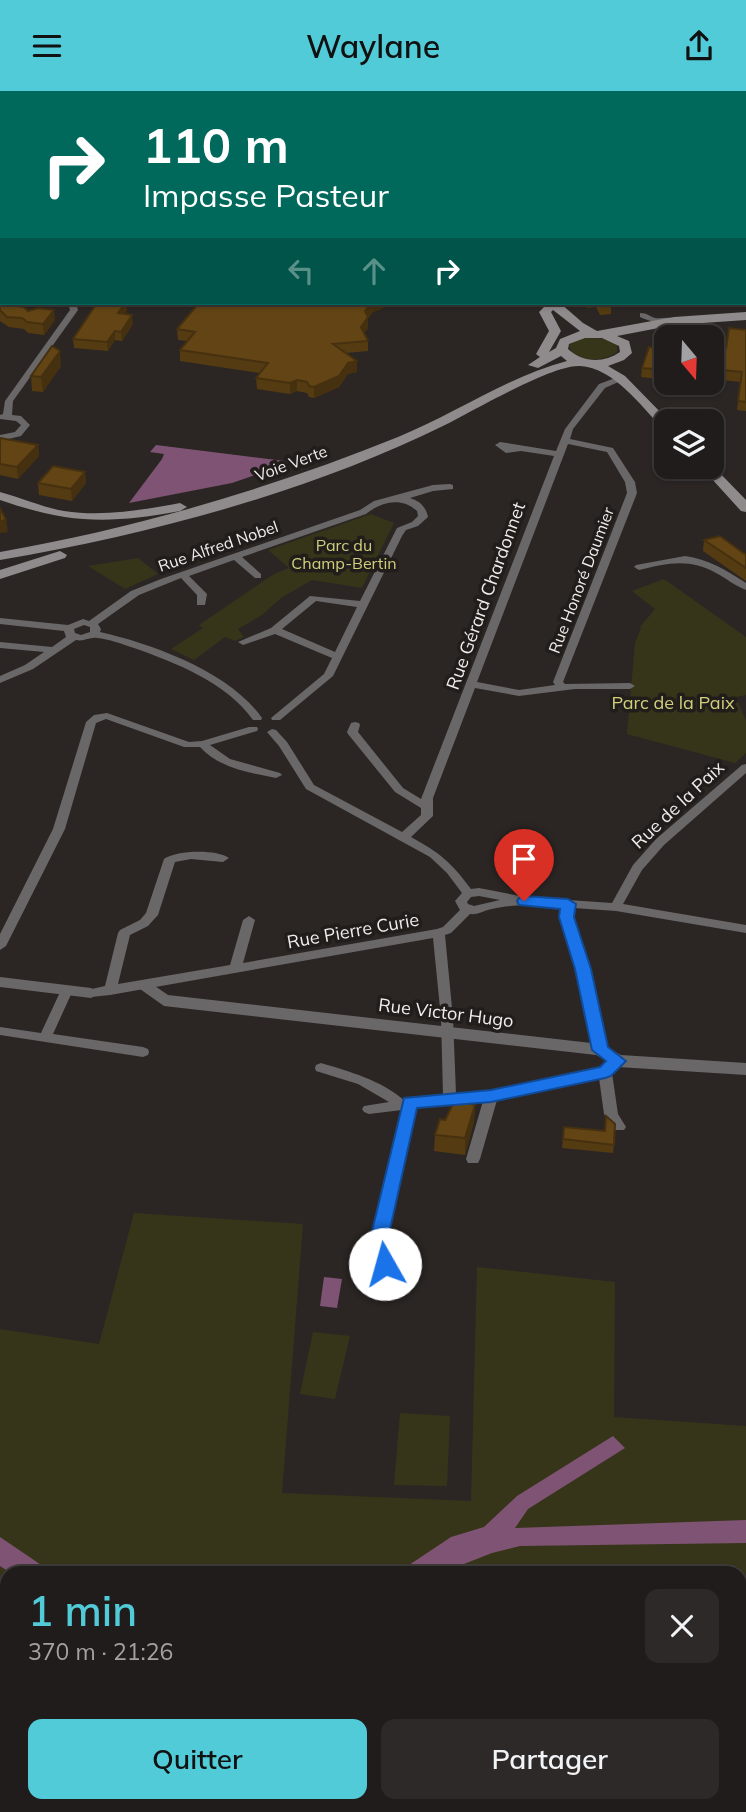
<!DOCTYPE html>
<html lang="fr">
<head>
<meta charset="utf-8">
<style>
	body { margin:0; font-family:Mulish,sans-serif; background:#2d2928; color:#f1f3f6; height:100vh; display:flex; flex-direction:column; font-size:26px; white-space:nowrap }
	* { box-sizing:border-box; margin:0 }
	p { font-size:23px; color:#a2a1a3 }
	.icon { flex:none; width:38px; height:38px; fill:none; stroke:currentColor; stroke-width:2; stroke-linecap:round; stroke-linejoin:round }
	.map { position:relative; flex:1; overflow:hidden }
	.details { position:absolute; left:0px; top:1475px; width:747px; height:247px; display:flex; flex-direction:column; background:#201c1b; border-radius:21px 21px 0 0; box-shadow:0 2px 5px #0004,0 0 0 2px #3d3a3a }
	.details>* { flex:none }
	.guide { position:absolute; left:0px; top:0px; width:747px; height:214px; box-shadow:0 2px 5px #0004,0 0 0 2px #3d3a3a; background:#00695c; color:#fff; overflow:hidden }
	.needle { width:46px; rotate:161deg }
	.fabs { position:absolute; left:654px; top:234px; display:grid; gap:14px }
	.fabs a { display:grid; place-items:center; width:70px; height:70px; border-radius:14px; background:#201c1b; box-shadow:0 2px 5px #0004,0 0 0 2px #3d3a3a; font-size:35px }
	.pin { position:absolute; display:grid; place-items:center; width:60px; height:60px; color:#fff; margin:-72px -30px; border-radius:50% 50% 50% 0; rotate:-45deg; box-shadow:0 0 7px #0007 }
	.pin .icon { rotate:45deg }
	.me { position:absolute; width:77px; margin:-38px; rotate:353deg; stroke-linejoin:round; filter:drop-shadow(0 0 5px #0008) }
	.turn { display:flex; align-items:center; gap:24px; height:147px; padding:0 28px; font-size:32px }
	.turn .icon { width:91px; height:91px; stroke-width:2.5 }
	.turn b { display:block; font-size:49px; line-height:60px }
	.lanes { display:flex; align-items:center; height:66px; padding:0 28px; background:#0003; justify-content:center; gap:35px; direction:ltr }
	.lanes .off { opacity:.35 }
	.round { display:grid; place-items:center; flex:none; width:74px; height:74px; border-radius:14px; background:#2d2928 }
	.summary { display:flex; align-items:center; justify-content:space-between; height:119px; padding:0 28px }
	h1 { font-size:42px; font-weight:600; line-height:52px; color:#52cbd9 }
	.button { display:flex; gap:14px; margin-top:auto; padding:14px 28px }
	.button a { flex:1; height:80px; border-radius:14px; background:#52cbd9; color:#111; font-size:28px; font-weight:600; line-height:80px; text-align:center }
	.button a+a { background:#2d2928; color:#f1f3f6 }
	header { display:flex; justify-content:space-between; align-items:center; height:91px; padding:0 28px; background:#52cbd9; color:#111; font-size:32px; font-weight:600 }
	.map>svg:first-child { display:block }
</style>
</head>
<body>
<header><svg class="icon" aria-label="menu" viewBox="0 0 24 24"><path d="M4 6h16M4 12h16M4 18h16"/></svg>Waylane<svg class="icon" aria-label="share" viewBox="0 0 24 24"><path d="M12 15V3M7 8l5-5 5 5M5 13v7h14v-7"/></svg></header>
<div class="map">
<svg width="746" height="1721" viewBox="0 0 746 1721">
	<rect width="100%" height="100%" fill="#2b2624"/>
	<g fill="#363519" fill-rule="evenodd">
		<path d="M583,246L606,248L617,254V261C604,271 574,273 569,254Z"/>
		<path d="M371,423L394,432L362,497L312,489L281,507L262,524L238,538L244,546L235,550L225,546L194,569L171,558L203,537L199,534L274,483L289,477L268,459Z"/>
		<path d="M138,467L158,483L125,498L88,475Z"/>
		<path d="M664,488L746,546V604L736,606L746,630V662L735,672L627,643L635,552L641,537L640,536L655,518L632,500Z"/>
		<path d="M134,1122L303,1133L282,1402L471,1410L477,1176L615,1191L614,1326L746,1335V1721H0V1238L99,1253ZM7,1482H740V1715H7Z"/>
		<path d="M313,1241L350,1245L335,1308L300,1303Z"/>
		<path d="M400,1322L450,1325L447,1395L394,1394Z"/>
	</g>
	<g fill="#7f5374">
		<path d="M156,354L293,371L232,392L129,412L162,368L164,363L150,361Z"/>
		<path d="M324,1186L342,1188L337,1217L320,1215Z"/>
		<path d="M613,1345L625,1357L528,1418L515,1437L746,1429V1452L520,1455L492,1462L441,1482H397L451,1446L484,1436L517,1405Z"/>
		<path d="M0,1446L53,1482H11L0,1475Z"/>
	</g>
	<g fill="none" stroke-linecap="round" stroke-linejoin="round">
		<g fill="#696767" fill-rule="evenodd">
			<path d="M461,0H468L469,2H462Z"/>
			<path d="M715,0H721L714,2Z"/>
			<path d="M68,212H76L78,219L13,310L12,324L21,325L30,334L21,345L0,350V344L15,341L21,334L16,330L0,328V324L3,323L5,310L70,219Z"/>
			<path d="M640,222C647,222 649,225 655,227C663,228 669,225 676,229C665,235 651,231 640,226Z"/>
			<path d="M618,286L625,288L605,297L573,338L570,348L613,357L635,391L637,402L563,591L565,593L630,592L635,595L630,598H575L519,605L475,597L433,707V725L411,746C440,762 451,771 471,798L479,797L525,806L612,812L633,774L656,748L742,674L746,673V682L664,754L642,779L623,813L746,834V842L616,820L574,817L573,826L589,878L606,959L605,962H595L594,959L577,878L561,826L562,816C539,815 515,812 492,818C484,819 479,824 470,823L451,842L445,844L453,927L456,1003L491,1000L601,977L618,965L623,967L624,970L612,982L618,1023L626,1036L624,1039H614L604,1023L599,987L497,1009L480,1068L478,1072H468L466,1068L483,1010L415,1017L383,1162L389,1168L409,1171L411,1175L409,1179C392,1183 376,1178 369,1162L402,1019L369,1023L364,1021L362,1018L364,1015L389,1011L358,993L316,980L315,977L316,974L321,972C351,981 380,989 404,1009L443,1004L441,927L433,847L110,904L91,906L85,902L87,899L105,895L118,842L120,839L140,829L146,822L164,768C176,759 217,758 229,767L223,771L191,768L175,771L158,824L148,835L130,844L118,893L230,874L243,829L249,825L255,829L243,872L437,838L443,836L460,819L455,810L462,802L447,782L430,766L306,698L279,655L267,641L272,638L276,639L287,651L314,694L402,741L421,724V717L395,701L348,643L347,641L351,632L355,631L359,632L360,634L358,641L403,697L421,708L554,365L521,360L506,362L495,354L500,351L556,360L565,338L599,293ZM568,353L607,361L625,391L627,402L553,591L555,594L519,599L477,591ZM479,805L500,809L474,815L468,813L467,811L471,806Z"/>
			<path d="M450,393L453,394V398L433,400L410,407C420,410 426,416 428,426L418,435L406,439L402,445L333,585L280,629H272L271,627L324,583L332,567L275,543L243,554L238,551L271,537L310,505L360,510L397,437L412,431L418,425L417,420C402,406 382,410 366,423L242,466L261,483V487H255L234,469L189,485L207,503L205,514H197V504L181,487L139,504L98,533L101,538L100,541C153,553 230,581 262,627L261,629H253C226,591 176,572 134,557C122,553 109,548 97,547C89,546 84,551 76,549L33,578L0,592V585L25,574L44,561L0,557V551L52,556L66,546L64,540L0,533V527L68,534L83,528L89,530L131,500L161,488L360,419L374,410L433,394ZM316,510L357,516L335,561L282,538ZM84,534L90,536V541L81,544L75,542L74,538Z"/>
			<path d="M685,465C708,468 726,479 746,492V499C735,495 726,487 716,482C690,467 667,472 639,479L634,476L636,474Z"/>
			<path d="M107,622L189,651L202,650L249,636H257L258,638L257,640L210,654L230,668L280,682L282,684L276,687C250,682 219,677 200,656H184L106,628L96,632L65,738L6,855L0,859V843L53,738L86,631L94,624Z"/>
			<path d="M67,895L73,899L53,943L143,956L148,958L149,961L148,964L143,966L0,944V936L41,942L61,899Z"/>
		</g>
		<g fill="#696767" fill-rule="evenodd">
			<path d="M0,886L91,897L99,902L91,907L0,896Z"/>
			<path d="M146,889L168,904L600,953L621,964L746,972V984L618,976L596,964L164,915L140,898L138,894L140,890Z"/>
		</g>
		<g fill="#8f8a8b" fill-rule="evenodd">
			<path d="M343,0H353L355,2H344Z"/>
			<path d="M547,212H560L583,232L597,240L674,226L746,221V229L674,234L617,245L629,250L632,262L624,269L608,275L625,285L670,331H667V339L663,338C641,315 614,277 580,275C553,273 473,320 445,334C307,402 151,443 0,469V461C137,437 269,398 398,346C455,323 507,286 567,270L561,265L538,277L528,274L540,266L536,263L549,240L539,221L544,216L549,215ZM553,219L580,240L560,248L556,257L549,261L561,240L551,221ZM585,247H602L619,255L620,261C604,272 583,272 568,258L569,253Z"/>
			<path d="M712,374L746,409V421L741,420L701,376H712Z"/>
			<path d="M0,401C22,407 42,416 64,420C103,426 142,419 180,412L187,416L180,420C109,433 69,433 0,409Z"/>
			<path d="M60,460L67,464L65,467L0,488V479Z"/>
		</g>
		<g fill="#c6bfc0" fill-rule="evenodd">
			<path d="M200,0H232L198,2Z"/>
			<path d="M242,0H271L240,2Z"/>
			<rect x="0" y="14" width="2" height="8"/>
			<path d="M0,1603L7,1604V1632L0,1631Z"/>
			<rect x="0" y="1635" width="7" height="51"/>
			<path d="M740,1664L746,1665V1693L740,1692Z"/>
			<path d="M740,1697H746V1721H729L726,1715H740Z"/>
		</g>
	</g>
	<g fill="#553b12">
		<path d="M638,0H675L673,2H652Z"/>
		<path d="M725,0H746V11V2H725Z"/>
		<path d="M0,210L9,214L55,229L44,244L28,242L24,238L9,236L0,230Z"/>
		<path d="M97,212H126L127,219L124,223L133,233L122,250L115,249L108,260L74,257L73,248Z"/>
		<path d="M199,212H386L383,217L373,221L368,227V237L364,242L368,250V260L346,262L357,281L348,283L339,296L314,307L309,306L307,302L297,300L290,303L257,298L256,287L260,282L180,270V259L187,250L178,249L177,238Z"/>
		<path d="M585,212H611V223L600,224L596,216L587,217Z"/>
		<rect x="618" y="212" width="20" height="1"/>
		<path d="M685,212H724L687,215Z"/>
		<path d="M746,239V320L737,319L741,291L712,288V259L726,257Z"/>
		<path d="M667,258V289L641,286L642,277Z"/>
		<path d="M61,275L43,301L32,300L31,285Z"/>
		<path d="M0,347L38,354L39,365L18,388L0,384Z"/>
		<path d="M85,381L86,392L72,410L39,404L38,392Z"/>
		<path d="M704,449L746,464V490L703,460Z"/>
		<path d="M475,1014L474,1031L465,1064L434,1060L435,1044Z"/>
		<path d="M564,1036L614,1054L613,1062L562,1057Z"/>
	</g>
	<g fill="#45300f">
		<path d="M125,212H126L127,219L119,231L118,222Z"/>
		<path d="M371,212H386L383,217L373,221L368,227V237L361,247V236L365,220Z"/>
		<path d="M54,219L55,229L44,244L43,233Z"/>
		<path d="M132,224L133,233L122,250L121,241Z"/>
		<path d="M115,240V249L108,260L107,251Z"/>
		<path d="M60,260L61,275L43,301L41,286Z"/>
		<path d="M357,270V281L348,283L339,296L314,307V296L348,272Z"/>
		<path d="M297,289V300L290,303V292Z"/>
		<path d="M38,354L39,365L18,388L17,376Z"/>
		<path d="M85,381L86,392L72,410L71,398Z"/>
		<path d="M6,429L8,441L0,442V430Z"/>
		<path d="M475,1014L474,1031L465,1064V1047Z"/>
	</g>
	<g fill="#634515" stroke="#45300f" stroke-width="2">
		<path d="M0,210H2V212H7L9,214L24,216L28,220L38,217L54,219L43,233L27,231L22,227L7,226L0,219Z"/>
		<path d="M97,212H125L118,222L132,224L121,241L115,240L107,251L73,248Z"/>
		<path d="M199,212H371L365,220L368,226L361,236L368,250L333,253L357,270L348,272L339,285L314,296L309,295L307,291L297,289L290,292L256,287L268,272L180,259L195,241L177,238Z"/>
		<path d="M729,237L746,239V311L738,310L742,281L712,278V259L726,257Z"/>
		<path d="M52,255L60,260L41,286L31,285Z"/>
		<path d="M649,256L667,258V279L642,277Z"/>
		<path d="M0,347L38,354L17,376L0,373Z"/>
		<path d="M53,375L85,381L71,398L38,392Z"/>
		<path d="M0,417L6,429L0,430Z"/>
		<path d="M720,445L746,464V477L704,449Z"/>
		<path d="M455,1009L475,1014L465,1047L435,1044L440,1028L445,1029Z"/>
		<path d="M606,1025L615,1033L614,1054L563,1048L564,1036L605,1040Z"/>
	</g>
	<path fill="#1a73e8" stroke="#114b97" stroke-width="2" d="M524,805L568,808L576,813L574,826L591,878L608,956L626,970L611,985L605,987L491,1011L417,1017L385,1161L394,1173L391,1178C378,1182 371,1173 367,1161L404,1007L491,999L600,976L606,970L592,959L575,878L559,826L560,818L519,814L517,810L519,807Z"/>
	<g text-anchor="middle" stroke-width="7" stroke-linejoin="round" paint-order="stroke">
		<g font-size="16" fill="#f1edec" stroke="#211d1b">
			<text transform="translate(291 372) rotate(-20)" y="6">Voie Verte</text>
			<text transform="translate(218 455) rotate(-19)" y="6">Rue Alfred Nobel</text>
			<text transform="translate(581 489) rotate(-69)" y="6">Rue Honoré Daumier</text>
		</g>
		<g font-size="16" fill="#d0cf7c" stroke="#211d1b">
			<text x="344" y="460">Parc du<tspan x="344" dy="18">Champ-Bertin</tspan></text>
		</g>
		<g font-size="18" fill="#f1edec" stroke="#211d1b">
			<text transform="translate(486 505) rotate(-70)" y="6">Rue Gérard Chardonnet</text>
			<text transform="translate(678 714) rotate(-43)" y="6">Rue de la Paix</text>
			<text transform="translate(353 840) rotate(-10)" y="6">Rue Pierre Curie</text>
			<text transform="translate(446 922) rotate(7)" y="6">Rue Victor Hugo</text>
		</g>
		<g font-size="18" fill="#d0cf7c" stroke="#211d1b">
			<text x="673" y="618">Parc de la Paix</text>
		</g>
	</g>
</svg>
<div class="fabs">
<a><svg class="needle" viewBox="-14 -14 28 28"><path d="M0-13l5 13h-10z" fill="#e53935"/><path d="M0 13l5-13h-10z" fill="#a2a1a3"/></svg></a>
<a><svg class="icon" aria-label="layers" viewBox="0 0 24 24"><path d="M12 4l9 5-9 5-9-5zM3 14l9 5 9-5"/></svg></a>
</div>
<div class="pin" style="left:524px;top:810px;background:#d93025"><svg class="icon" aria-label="arrive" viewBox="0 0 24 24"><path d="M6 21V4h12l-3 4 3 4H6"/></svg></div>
<svg class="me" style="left:385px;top:1173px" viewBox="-20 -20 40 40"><circle r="19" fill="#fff"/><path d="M0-13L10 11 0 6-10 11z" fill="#1a73e8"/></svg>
<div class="guide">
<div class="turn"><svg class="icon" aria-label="right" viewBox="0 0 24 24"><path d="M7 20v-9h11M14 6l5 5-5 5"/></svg><div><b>110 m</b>Impasse Pasteur</div></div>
<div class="lanes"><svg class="icon off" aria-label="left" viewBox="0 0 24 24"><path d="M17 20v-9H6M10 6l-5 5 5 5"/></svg><svg class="icon off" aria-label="ahead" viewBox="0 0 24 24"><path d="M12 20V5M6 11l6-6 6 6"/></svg><svg class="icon" aria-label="right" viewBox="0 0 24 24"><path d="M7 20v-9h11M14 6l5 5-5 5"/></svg></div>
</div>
<section class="details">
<div class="summary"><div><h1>1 min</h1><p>370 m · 21:26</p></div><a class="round"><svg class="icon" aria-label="close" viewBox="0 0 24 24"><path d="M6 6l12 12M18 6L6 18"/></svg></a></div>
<div class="button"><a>Quitter</a><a>Partager</a></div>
</section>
</div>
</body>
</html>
